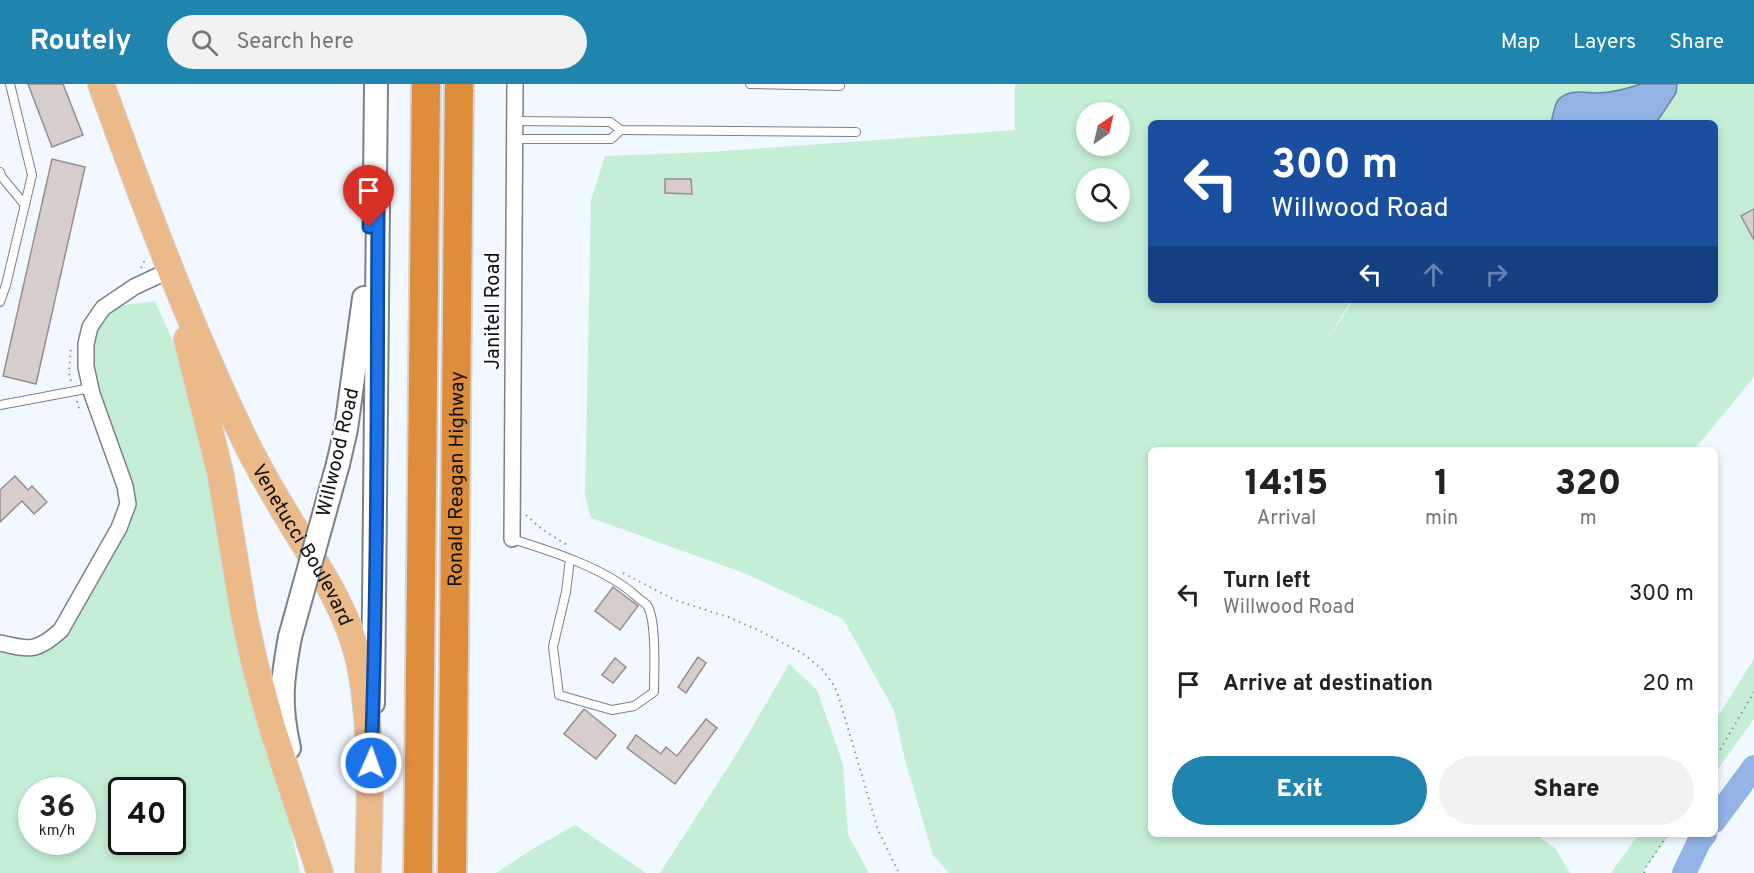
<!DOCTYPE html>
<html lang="en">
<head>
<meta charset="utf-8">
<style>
	body { margin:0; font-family:Overpass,sans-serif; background:#f2f2f2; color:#222; height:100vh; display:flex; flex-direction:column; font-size:22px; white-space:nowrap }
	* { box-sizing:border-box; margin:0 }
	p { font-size:20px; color:#767676 }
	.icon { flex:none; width:33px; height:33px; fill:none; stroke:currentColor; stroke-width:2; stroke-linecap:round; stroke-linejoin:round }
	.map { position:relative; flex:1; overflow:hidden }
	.details { position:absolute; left:1148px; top:363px; width:570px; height:390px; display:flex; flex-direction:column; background:#fff; border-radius:9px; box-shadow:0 3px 9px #0003 }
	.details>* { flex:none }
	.top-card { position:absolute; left:1148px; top:36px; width:570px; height:183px; border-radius:9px; box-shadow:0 3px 9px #0003; background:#1a4fa0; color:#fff; overflow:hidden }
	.needle { width:39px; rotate:34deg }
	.tools { position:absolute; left:1076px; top:18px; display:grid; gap:12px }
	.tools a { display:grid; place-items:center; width:54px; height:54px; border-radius:50%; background:#fff; box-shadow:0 3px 9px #0003; font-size:30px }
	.speed { position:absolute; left:18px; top:693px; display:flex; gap:12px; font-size:30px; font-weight:700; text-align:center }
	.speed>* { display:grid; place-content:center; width:78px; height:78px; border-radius:50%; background:#fff; box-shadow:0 3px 9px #0003; line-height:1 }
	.speed small { font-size:15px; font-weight:400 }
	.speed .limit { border:3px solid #111; border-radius:9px; background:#fff; color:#111 }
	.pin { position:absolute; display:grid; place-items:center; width:51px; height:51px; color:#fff; margin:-62px -26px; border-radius:50% 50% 50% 0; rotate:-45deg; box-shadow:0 0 6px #0007 }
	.pin .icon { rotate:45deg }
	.me { position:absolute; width:66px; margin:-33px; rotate:2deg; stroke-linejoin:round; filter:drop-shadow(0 0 4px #0008) }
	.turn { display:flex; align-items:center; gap:21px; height:126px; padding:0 24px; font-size:27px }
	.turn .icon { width:78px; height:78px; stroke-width:2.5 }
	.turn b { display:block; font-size:42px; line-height:51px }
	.lanes { display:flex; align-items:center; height:57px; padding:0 24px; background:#0003; justify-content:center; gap:30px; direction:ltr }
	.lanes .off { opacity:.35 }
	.eta { display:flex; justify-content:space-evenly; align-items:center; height:102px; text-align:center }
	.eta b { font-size:36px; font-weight:800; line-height:42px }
	.primary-button { display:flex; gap:12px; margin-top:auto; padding:12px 24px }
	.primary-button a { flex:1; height:69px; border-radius:36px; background:#1f84ae; color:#fff; font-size:24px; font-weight:800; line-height:69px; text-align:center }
	.primary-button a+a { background:#f2f2f2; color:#222 }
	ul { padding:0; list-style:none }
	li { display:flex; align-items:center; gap:18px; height:90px; padding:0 24px }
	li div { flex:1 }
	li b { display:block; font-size:22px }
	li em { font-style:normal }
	header { display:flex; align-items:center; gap:36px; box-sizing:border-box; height:84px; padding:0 30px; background:#1f84ae; color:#fff }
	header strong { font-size:28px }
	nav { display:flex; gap:33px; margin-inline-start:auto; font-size:21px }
	.search { width:420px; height:54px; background:#f2f2f2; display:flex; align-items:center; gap:15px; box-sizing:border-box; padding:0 21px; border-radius:33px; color:#767676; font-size:22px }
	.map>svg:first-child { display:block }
</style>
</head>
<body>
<header>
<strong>Routely</strong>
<div class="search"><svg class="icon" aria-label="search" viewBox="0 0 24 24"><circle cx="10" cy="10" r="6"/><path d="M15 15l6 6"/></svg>Search here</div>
<nav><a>Map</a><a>Layers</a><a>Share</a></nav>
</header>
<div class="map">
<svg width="1754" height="789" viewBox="0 0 1754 789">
	<rect width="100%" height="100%" fill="#f2f8ff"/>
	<g fill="#c5eed6" fill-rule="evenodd">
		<path d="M1015,0H1754V293L1694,366H1590L1584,364L1580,366H1150V750H1535L1555,764L1570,789H949L933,771L905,676L894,626L843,535L744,489L591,434L585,412L591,116L605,72L709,68L1015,46ZM1086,28H1119V62H1086ZM1150,39H1714V216H1353L1327,257L1351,216H1150ZM1086,94H1119V128H1086Z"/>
		<path d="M155,217L206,331L300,789H0V559L27,565L61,546L119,444L125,402L86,283L103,224ZM32,706H82V758H32ZM122,706H172V758H122Z"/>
		<path d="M1754,575V635L1715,689V637Z"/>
		<path d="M789,580L817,606L843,680L848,751L869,789H660L739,666Z"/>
		<path d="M575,741L646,789H496L534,764Z"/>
		<path d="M1639,750H1670L1642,789H1611Z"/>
	</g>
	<path fill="#93b2e6" stroke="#6c82a7" stroke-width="1.5" d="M1640,0H1677L1676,9L1656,39H1551C1553,32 1554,22 1558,16C1569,4 1585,9 1599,9C1613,8 1627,5 1640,0Z"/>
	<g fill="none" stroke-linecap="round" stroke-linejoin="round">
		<g stroke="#93b2e6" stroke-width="24">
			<path d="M1714,737L1754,683"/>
			<path d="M1684,789L1699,758L1705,750"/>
		</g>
	</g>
	<g fill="#d7cdcc" stroke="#978e8c" stroke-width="1.5">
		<path d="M28,0H63L83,51L52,63Z"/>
		<path d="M52,75L85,83L36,300L3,292Z"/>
		<path d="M665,95H691L692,110L665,109Z"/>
		<path d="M1754,125V156L1741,132Z"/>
		<path d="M15,392L28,406L32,402L47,418L34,430L22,417L0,438V406Z"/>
		<path d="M613,503L638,522L620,546L595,527Z"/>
		<path d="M698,573L706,579L686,609L678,603Z"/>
		<path d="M615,574L626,583L613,599L602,591Z"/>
		<path d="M584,625L616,651L596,675L564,650Z"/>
		<path d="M706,635L717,644L675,700L627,664L636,651L661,670L666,663L677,672Z"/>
	</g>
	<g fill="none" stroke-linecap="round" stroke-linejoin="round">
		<g stroke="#7c8187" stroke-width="10">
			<g id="lane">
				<path d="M750,0L840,2V0"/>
				<path d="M515,37L610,38L621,46L856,48"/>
				<path d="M515,55H611L621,46"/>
				<path d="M0,88L1,92L25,121"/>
				<path d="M0,218L6,201L32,91L10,0"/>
				<path d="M0,321L91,304"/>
				<path d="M512,455C551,467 605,484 636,512C639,515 644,518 647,521C657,537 654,588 654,608L634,622L612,626L559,611L553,563L566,508L570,475"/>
			</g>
		</g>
		<g stroke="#7c8187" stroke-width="18">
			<g id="street">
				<path d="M512,455L515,0"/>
				<path d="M0,559C30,566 37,568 61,546L119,444L128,420L125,402L92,310L86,283V260L90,243L103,224L134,203L170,186"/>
			</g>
		</g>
		<g stroke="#7c8187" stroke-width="26">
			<g id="secondary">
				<path d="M338,380L346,345L364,214"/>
				<path d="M373,619L378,121L375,99L376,0"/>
				<path d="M289,664C279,620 282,596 290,553"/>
			</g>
		</g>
		<g stroke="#d4d4d5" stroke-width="28">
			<g id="primary">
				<path id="s1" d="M101,0C143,116 186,233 239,344C257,383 279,419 301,455C326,495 350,534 360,581C373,649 370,720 368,789"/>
				<path d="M187,255L221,392L244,531L254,577L272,643L320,789"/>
			</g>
		</g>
		<g stroke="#d4d4d5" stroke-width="32">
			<g id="highway">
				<path d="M418,789L426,0"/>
				<path id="s2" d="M452,789L459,0"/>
			</g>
		</g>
		<g stroke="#8e9398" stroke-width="2" stroke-dasharray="1.5 4.5" stroke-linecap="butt">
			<path d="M141,184L146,173"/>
			<path d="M71,297L69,289L71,262"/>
			<path d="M77,317L80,329"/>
			<path d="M526,431L543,446L567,461"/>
			<path d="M623,489L675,516L728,533L758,546L802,569L822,585L835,603L839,614L878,746L899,789"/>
			<path d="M1714,676L1754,608"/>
			<path d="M1644,789L1646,783L1668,750"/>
		</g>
		<use href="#lane" stroke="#fff" stroke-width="8"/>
		<use href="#street" stroke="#fff" stroke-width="15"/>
		<use href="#secondary" stroke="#fff" stroke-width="22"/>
		<use href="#primary" stroke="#ecba89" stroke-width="26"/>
		<use href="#highway" stroke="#df8c3b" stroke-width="28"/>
		<g stroke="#7c8187" stroke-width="26" stroke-linecap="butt">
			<path id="secondary-bridge" d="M290,553L338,380"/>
		</g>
		<use href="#secondary-bridge" stroke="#fff" stroke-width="22"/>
	</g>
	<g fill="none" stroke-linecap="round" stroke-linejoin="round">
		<g stroke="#114b97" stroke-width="15">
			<path id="route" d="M369,143L370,122L375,99L378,121C377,307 378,493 371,679"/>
		</g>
		<use href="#route" stroke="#1a73e8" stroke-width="10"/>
	</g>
	<g text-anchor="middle" stroke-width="4.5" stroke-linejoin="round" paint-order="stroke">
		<g font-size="20" fill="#101215" stroke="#fff">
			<text transform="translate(492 227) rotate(-90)" y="7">Janitell Road</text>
			<text transform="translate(337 368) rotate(-77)" y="7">Willwood Road</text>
			<text dy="7" stroke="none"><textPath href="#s2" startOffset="394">Ronald Reagan Highway</textPath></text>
			<text dy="7" stroke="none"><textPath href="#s1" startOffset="504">Venetucci Boulevard</textPath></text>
		</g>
	</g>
</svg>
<div class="tools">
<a><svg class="needle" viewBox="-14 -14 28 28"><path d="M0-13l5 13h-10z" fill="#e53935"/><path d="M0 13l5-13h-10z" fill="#767676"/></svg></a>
<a><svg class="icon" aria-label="search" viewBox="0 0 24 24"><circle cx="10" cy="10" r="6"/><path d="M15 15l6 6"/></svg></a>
</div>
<div class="speed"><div>36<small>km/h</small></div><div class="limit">40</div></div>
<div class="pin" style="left:369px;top:143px;background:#d93025"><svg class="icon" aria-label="arrive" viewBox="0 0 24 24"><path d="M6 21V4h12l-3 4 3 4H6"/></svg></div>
<svg class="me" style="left:371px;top:679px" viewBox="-20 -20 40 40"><circle r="17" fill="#1a73e8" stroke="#fff" stroke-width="3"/><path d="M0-11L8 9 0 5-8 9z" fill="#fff"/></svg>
<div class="top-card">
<div class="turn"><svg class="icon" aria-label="left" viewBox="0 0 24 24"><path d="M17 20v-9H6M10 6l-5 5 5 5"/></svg><div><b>300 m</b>Willwood Road</div></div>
<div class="lanes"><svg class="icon" aria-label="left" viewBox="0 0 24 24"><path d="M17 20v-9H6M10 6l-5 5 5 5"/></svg><svg class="icon off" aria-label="ahead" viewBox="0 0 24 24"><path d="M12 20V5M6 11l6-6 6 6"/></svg><svg class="icon off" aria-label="right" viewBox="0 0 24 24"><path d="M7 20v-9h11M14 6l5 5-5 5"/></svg></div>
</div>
<section class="details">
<div class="eta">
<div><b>14:15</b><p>Arrival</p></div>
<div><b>1</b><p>min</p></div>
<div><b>320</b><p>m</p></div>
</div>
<ul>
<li><svg class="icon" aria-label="left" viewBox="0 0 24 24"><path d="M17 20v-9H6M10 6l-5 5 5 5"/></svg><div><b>Turn left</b><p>Willwood Road</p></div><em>300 m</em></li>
<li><svg class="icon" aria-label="arrive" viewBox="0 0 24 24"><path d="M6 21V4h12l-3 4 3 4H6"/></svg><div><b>Arrive at destination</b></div><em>20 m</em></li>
</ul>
<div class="primary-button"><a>Exit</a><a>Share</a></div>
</section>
</div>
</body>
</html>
